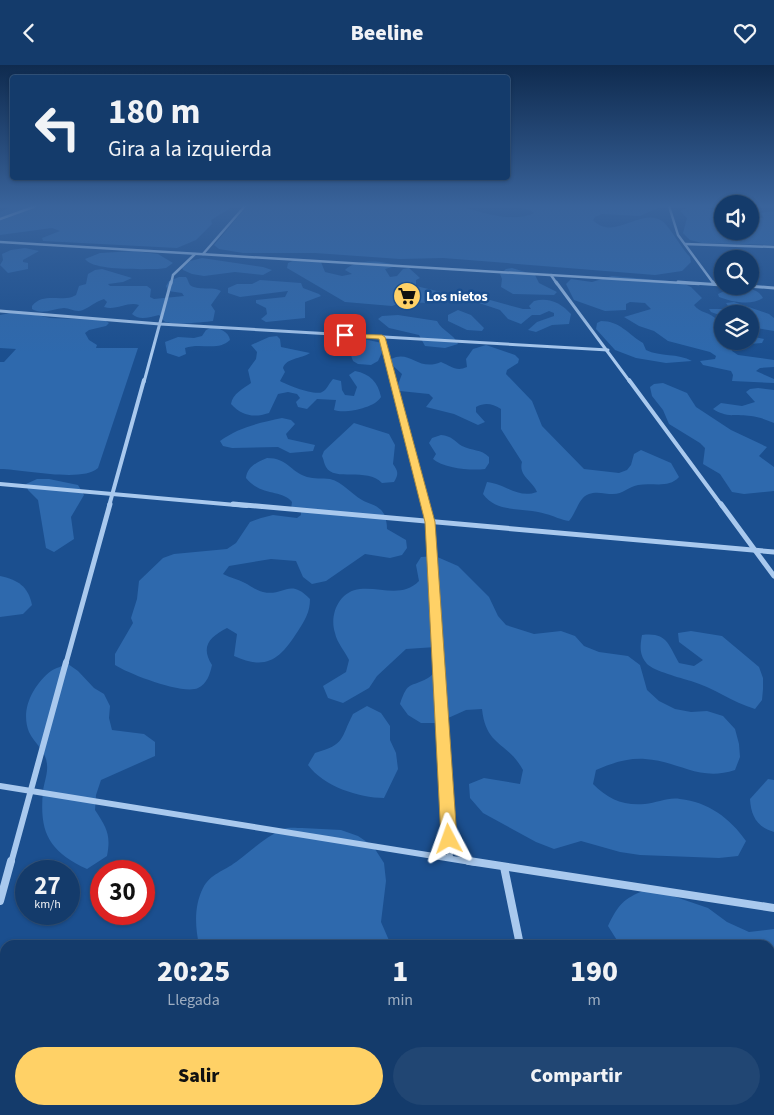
<!DOCTYPE html>
<html lang="es">
<head>
<meta charset="utf-8">
<style>
	body { margin:0; font-family:"Source Sans 3",sans-serif; background:#214673; color:#f1f3f6; height:100vh; display:flex; flex-direction:column; font-size:19px; white-space:nowrap }
	* { box-sizing:border-box; margin:0 }
	p { font-size:16px; color:#9dadc1 }
	.icon { flex:none; width:28px; height:28px; fill:none; stroke:currentColor; stroke-width:2; stroke-linecap:round; stroke-linejoin:round }
	.map { position:relative; flex:1; overflow:hidden }
	.details { position:absolute; left:0px; top:875px; width:775px; height:175px; display:flex; flex-direction:column; background:#143b6b; border-radius:15px 15px 0 0; box-shadow:0 1px 4px #0004,0 0 0 1px #33557e }
	.details>* { flex:none }
	.hud { position:absolute; left:10px; top:10px; width:500px; height:105px; border-radius:5px; box-shadow:0 1px 4px #0004,0 0 0 1px #33557e; background:#143b6b; color:#f1f3f6; overflow:hidden }
	.fabs { position:absolute; left:714px; top:130px; display:grid; gap:10px }
	.fabs a { display:grid; place-items:center; width:45px; height:45px; border-radius:50%; background:#143b6b; box-shadow:0 1px 4px #0004,0 0 0 1px #33557e; font-size:25px }
	.speed { position:absolute; left:15px; top:795px; display:flex; gap:10px; font-size:25px; font-weight:700; text-align:center }
	.speed>* { display:grid; place-content:center; width:65px; height:65px; border-radius:50%; background:#143b6b; box-shadow:0 1px 4px #0004,0 0 0 1px #33557e; line-height:1 }
	.speed small { font-size:12px; font-weight:400 }
	.speed .limit { border:8px solid #d22; background:#fff; color:#111 }
	.pin { position:absolute; display:grid; place-items:center; width:42px; height:42px; color:#fff; margin:-21px; border-radius:10px; box-shadow:0 2px 8px #0006 }
	.me { position:absolute; width:55px; margin:-28px; rotate:356deg; stroke-linejoin:round; filter:drop-shadow(0 0 4px #0008) }
	.turn { display:flex; align-items:center; gap:18px; height:105px; padding:0 15px; font-size:22px }
	.turn .icon { width:65px; height:65px; stroke-width:2.5 }
	.turn b { display:block; font-size:35px; line-height:42px }
	.eta { display:flex; justify-content:space-evenly; align-items:center; height:85px; text-align:center }
	.eta b { font-size:30px; font-weight:800; line-height:35px }
	.action { display:flex; gap:10px; margin-top:auto; padding:10px 15px }
	.action a { flex:1; height:58px; border-radius:30px; background:#ffd166; color:#111; font-size:20px; font-weight:800; line-height:58px; text-align:center }
	.action a+a { background:#214673; color:#f1f3f6 }
	header { display:flex; justify-content:space-between; align-items:center; height:65px; padding:0 15px; background:#143b6b; font-size:22px; font-weight:800 }
	.map>svg:first-child { display:block }
</style>
</head>
<body>
<header><svg class="icon" aria-label="back" viewBox="0 0 24 24"><path d="M15 5l-7 7 7 7"/></svg>Beeline<svg class="icon" aria-label="heart" viewBox="0 0 24 24"><path d="M12 20l-8-8c-3-5 5-10 8-4 3-6 11-1 8 4z"/></svg></header>
<div class="map">
<svg width="774" height="1050" viewBox="0 0 774 1050">
	<rect width="100%" height="100%" fill="#1b4f8f"/>
	<g fill="#2e69ad">
		<path d="M5,141H234L211,155L212,159L196,175L177,183L43,176L42,173L60,166L52,163L0,170V147L10,142Z"/>
		<path d="M247,141H461C481,148 514,158 534,148L530,145L509,141H658V143L640,151L602,149L595,152L593,155C614,177 640,142 662,156C668,159 682,184 690,192L691,197L682,206L655,210L443,193L400,194L315,188H243L219,184L214,180Z"/>
		<path d="M691,141L719,145L717,150L722,154V166H750V152L764,153L760,148L774,146V180L702,178L690,175L683,168L687,153L680,146Z"/>
		<path d="M25,183L39,186L23,195V197L28,198V204L8,208L0,200L3,195L2,189L11,185Z"/>
		<path d="M134,186L158,189L173,198L166,203L158,204C143,204 93,206 85,194L100,188Z"/>
		<path d="M202,193L263,202L272,205L263,210L235,207L204,211L192,209L183,205L182,203L190,196Z"/>
		<path d="M297,194L321,197L325,207L342,211L352,209L345,205C356,194 383,195 396,201L385,204L390,212L397,211L403,204L409,203L420,213L416,215V221L441,227L446,233L429,238L404,237L392,241L345,237L287,203L288,198Z"/>
		<path d="M512,203L535,210L539,218L557,227L554,230L513,229L501,222L502,214L500,209L506,204Z"/>
		<path d="M102,204L132,213L123,217L108,219L110,221H147L151,224L150,232L154,234L184,231L182,228L168,226L166,221L169,216L179,212H186C188,214 188,217 190,220C197,226 213,221 221,226L211,240L215,246L213,256C205,257 171,261 164,256C162,254 161,252 159,250C150,252 139,256 132,249L139,240C128,236 116,246 104,242L107,237L104,234C95,237 90,242 83,245C76,248 70,243 64,243C53,244 42,250 32,244V241C43,228 57,236 72,232L76,230L79,221L86,219L88,209L95,205Z"/>
		<path d="M612,211L680,217L691,222L702,233L694,240C699,248 711,247 717,255L716,261L722,267V276H750V271L764,274L762,278L737,280L733,282L732,286L738,290L774,295V302L760,303L756,306L774,314V318L732,316L733,310L731,306L703,300L700,296L715,294L716,291L710,287L668,276L654,266L639,261L624,252L651,244L645,238L630,237L626,239V245L605,246L574,235L566,219L571,214L592,217Z"/>
		<path d="M260,215L301,218L303,223L319,229L321,231L305,237V253L266,257L261,254L267,249L266,243L256,238V235L285,232L288,226L240,232L228,228V223L237,219H252Z"/>
		<path d="M733,222C744,222 758,223 763,233C751,241 732,237 719,232L718,229Z"/>
		<path d="M483,233L523,244H531L529,241L534,236C549,232 561,238 571,249L569,259L552,260L536,267L528,265L537,257L554,251V248L549,246L540,250H532L521,259L508,254L500,245L476,237L477,234Z"/>
		<path d="M734,237L769,249L774,253V266L750,262V249H722V251L711,247L709,244H730L726,238Z"/>
		<path d="M458,245L471,250L484,263L482,266L467,265L448,256V250Z"/>
		<path d="M19,246L50,253L104,255L109,258L106,261L89,265L85,268L89,275L97,280L96,283H138L98,403C82,418 23,404 0,404V297H4L16,284L0,283V250Z"/>
		<path d="M398,250L437,256C442,266 454,269 458,279L445,283L425,281L419,270L389,263L378,254L382,251Z"/>
		<path d="M601,256C620,256 628,269 643,278L646,285C660,292 678,288 692,296L666,298L636,293L615,285L596,264L597,258Z"/>
		<path d="M212,262C220,263 229,267 230,275C217,287 201,277 185,283L186,289L179,292L167,288L165,277L178,272L194,273L202,271L206,265Z"/>
		<path d="M345,270L382,278L385,281L378,296L371,300L358,299L353,296L349,285L335,276Z"/>
		<path d="M277,271L280,274L281,282L310,288C301,294 286,293 283,303L285,307L280,316C287,320 315,331 322,327C327,325 329,318 333,314L341,316L342,325L345,330L354,331L357,322L349,310L355,306C370,309 378,317 381,332C375,343 345,349 334,345L336,335L317,334L307,344L298,342L296,337L300,333L297,329L288,327L278,329L269,348C254,353 242,351 231,339C232,329 244,323 251,318L248,305L256,294L257,287L251,280L269,272Z"/>
		<path d="M486,280L515,290L519,294L518,298L507,305L506,309L532,336L542,361L584,404L619,408L627,405L631,400L634,389L641,385L671,398L679,412C668,424 653,417 638,420C628,422 623,429 613,429C605,429 597,426 589,429C579,432 576,448 569,456C561,455 554,451 546,449C525,442 497,449 483,429L487,417C506,419 518,434 537,427C533,416 518,411 522,397L501,364V344C492,339 486,337 476,342V347L485,357L478,360L454,349L426,342L433,333L429,329L400,326L397,322L402,309L390,298L391,294C410,284 418,307 441,297C451,301 456,307 467,302L466,294L473,284Z"/>
		<path d="M663,318L687,328L696,342L731,365L767,382L759,391L774,402V426L744,429L732,427L720,409L703,399L705,383L700,378L669,359L663,345L652,331L650,322L654,319Z"/>
		<path d="M758,323L774,325V358C767,355 759,352 751,351C737,349 726,353 713,344L721,338L742,341L755,337L746,327L750,324Z"/>
		<path d="M282,353L291,355L295,359L286,369L288,374L315,380L313,386L290,388L278,382L232,383L223,381L220,376C239,362 259,358 282,353Z"/>
		<path d="M354,358L389,369L395,380L393,399C398,406 399,409 394,417L382,418C367,402 334,417 326,402C324,399 324,395 322,391L324,386Z"/>
		<path d="M441,370C452,371 454,376 462,381C472,386 481,384 489,392V398L485,404C471,406 443,403 433,394L436,389L429,378L432,373Z"/>
		<path d="M267,393C288,393 289,406 307,412C314,414 322,413 330,414C343,417 351,429 362,435C369,439 379,440 384,449C386,453 387,459 387,464L406,475L407,483L402,490L390,493L365,489L326,516L312,519L303,512L296,496L271,494L229,501L223,509C230,513 238,514 245,518C251,521 255,525 263,527C284,532 289,512 310,534C310,547 305,555 298,566C280,594 267,606 234,591L237,569L227,563C210,572 200,581 212,600C210,609 207,619 198,623C183,630 129,609 115,600V589L133,558L131,553L137,534L139,516L163,493L174,489L227,484L236,478L250,457L261,453L273,450L297,453L301,450V446L291,444L292,437C282,424 261,432 246,413C247,402 257,397 267,393Z"/>
		<path d="M37,414H49L78,420L84,430L71,452L74,474L54,487L46,483L38,435L28,425L26,419Z"/>
		<path d="M435,491L458,501L489,532L498,551L506,560L534,569L561,566L575,571L584,581L599,587L628,591L640,600L647,625L659,636L675,644L691,647L707,646L723,651L735,664L739,679L740,692L735,705C699,717 679,696 645,694C627,693 612,698 596,705L593,719C608,734 623,741 645,739C657,738 668,732 680,734C708,737 730,753 746,776L738,791L719,793L640,790L620,787L581,776L554,784L536,777L483,748L470,733L469,719L484,713L520,719L523,705C507,676 486,682 482,644L466,645L437,658H421L408,650L400,639C408,615 410,623 428,613C435,609 439,599 443,593L436,582L406,584L377,611L369,623L343,638L328,633L323,621L346,607L349,595C345,586 337,578 335,568C329,550 339,526 360,524C382,522 402,533 419,516L416,500L421,492Z"/>
		<path d="M0,511C18,515 28,521 32,540L23,549L0,552Z"/>
		<path d="M691,566L722,571L759,602L763,613V624L762,635L755,644C732,637 714,623 691,616C681,613 654,606 647,599C639,590 640,581 642,570C667,567 668,579 679,598L694,601L703,595L679,577L678,568Z"/>
		<path d="M68,599L78,606L94,623L104,629L110,641L109,653L112,665L144,669L155,677V691L101,715L96,730L95,745C107,763 111,770 107,791L87,804C49,786 39,768 43,726C44,718 48,708 47,700C47,687 34,678 29,667C20,645 33,620 51,606C55,603 63,601 68,599Z"/>
		<path d="M367,641L381,648L390,661V675L396,688L398,704L384,733C359,733 323,721 308,700L315,688C346,679 340,674 353,649Z"/>
		<path d="M768,714L774,715V767C757,762 751,751 750,734Z"/>
		<path d="M302,763L341,765L358,771L373,781L384,798L386,816L381,857L391,880H199C195,861 194,841 203,823C210,809 224,806 236,797C251,786 265,772 283,764C288,762 297,763 302,763Z"/>
		<path d="M645,825L667,829L708,843L727,857L749,867L774,864V990H770V880H620L608,861C618,840 623,834 645,825Z"/>
		<path d="M5,956V1045H242L240,1050H1L0,961Z"/>
		<path d="M353,1045H403L413,1050H344Z"/>
		<path d="M559,1045H672L678,1050H559Z"/>
	</g>
	<g fill="none" stroke-linecap="round" stroke-linejoin="round">
		<g stroke="#a9c9ee" stroke-width="2.5">
			<path d="M669,141L678,170L714,219"/>
			<path d="M0,154L36,141"/>
			<path d="M0,177L699,219"/>
			<path d="M685,179L774,182"/>
			<path d="M203,189L245,141"/>
			<path d="M551,210L557,219"/>
			<path d="M171,219L173,210L195,189"/>
		</g>
		<g stroke="#a9c9ee" stroke-width="3">
			<path d="M556,217L630,317"/>
			<path d="M678,217L722,220"/>
			<path d="M713,217L714,219"/>
			<path d="M747,221L774,223"/>
			<path d="M0,246L160,259L608,285"/>
			<path d="M382,272L394,317"/>
			<path d="M144,317L171,217"/>
		</g>
		<g stroke="#a9c9ee" stroke-width="4">
			<path d="M393,315L426,441"/>
			<path d="M629,315L722,441"/>
			<path d="M0,419L247,441"/>
			<path d="M109,441L144,315"/>
		</g>
		<g stroke="#a9c9ee" stroke-width="5">
			<path d="M233,439L774,487"/>
			<path d="M425,439L430,457L438,598"/>
			<path d="M721,439L774,511"/>
			<path d="M66,598L110,439"/>
		</g>
		<g stroke="#a9c9ee" stroke-width="6">
			<path d="M438,597L450,793"/>
			<path d="M0,721L477,798"/>
			<path d="M11,798L66,597"/>
		</g>
		<g stroke="#a9c9ee" stroke-width="8">
			<path d="M469,796L774,843"/>
			<path d="M504,802L520,880"/>
			<path d="M0,836L11,796"/>
			<path d="M553,1045L554,1050"/>
		</g>
	</g>
	<linearGradient id="sky" x2="0" y2="1"><stop stop-color="#0f2b4f"/><stop offset="0.49" stop-color="#39639b"/><stop offset="1" stop-color="#39639b" stop-opacity="0"/></linearGradient>
	<rect width="774" height="288" fill="url(#sky)"/>
	<path fill="#ffd166" stroke="#a68842" d="M342,269L382,270L385,272L435,457L457,774L455,778L449,780L444,778L441,774L425,457L379,274L345,272Z"/>
	<defs>
		<g id="supermarket-disc" transform="scale(1.4375)"><circle r="9.5" fill="#ffd166" stroke="#1b4f8f"/><path d="M-6-5.5h2.5l.6 2H6L4.5 2H-2.5L-4.4-4H-6ZM-1.5 3.2a1.3 1.3 0 1 0 .1 0ZM3 3.2a1.3 1.3 0 1 0 .1 0Z" fill="#111"/></g>
	</defs>
	<g fill-rule="evenodd">
		<use href="#supermarket-disc" x="407" y="231"/>
	</g>
	<g text-anchor="middle" stroke-width="5" stroke-linejoin="round" paint-order="stroke">
		<g font-size="14" font-weight="bold" fill="#fff" stroke="#1b4f8f" text-anchor="start">
			<text x="426" y="236">Los nietos</text>
		</g>
	</g>
</svg>
<div class="fabs">
<a><svg class="icon" aria-label="sound" viewBox="0 0 24 24"><path d="M4 9h4l5-4v14l-5-4H4zM17 9q2 3 0 6"/></svg></a>
<a><svg class="icon" aria-label="search" viewBox="0 0 24 24"><circle cx="10" cy="10" r="6"/><path d="M15 15l6 6"/></svg></a>
<a><svg class="icon" aria-label="layers" viewBox="0 0 24 24"><path d="M12 4l9 5-9 5-9-5zM3 14l9 5 9-5"/></svg></a>
</div>
<div class="speed"><div>27<small>km/h</small></div><div class="limit">30</div></div>
<div class="pin" style="left:345px;top:270px;background:#d93025"><svg class="icon" aria-label="arrive" viewBox="0 0 24 24"><path d="M6 21V4h12l-3 4 3 4H6"/></svg></div>
<svg class="me" style="left:449px;top:774px" viewBox="-20 -20 40 40"><path d="M0-17L14 15 0 8-14 15z" fill="#ffd166" stroke="#fff" stroke-width="4"/></svg>
<div class="hud">
<div class="turn"><svg class="icon" aria-label="left" viewBox="0 0 24 24"><path d="M17 20v-9H6M10 6l-5 5 5 5"/></svg><div><b>180 m</b>Gira a la izquierda</div></div>
</div>
<section class="details">
<div class="eta">
<div><b>20:25</b><p>Llegada</p></div>
<div><b>1</b><p>min</p></div>
<div><b>190</b><p>m</p></div>
</div>
<div class="action"><a>Salir</a><a>Compartir</a></div>
</section>
</div>
</body>
</html>
